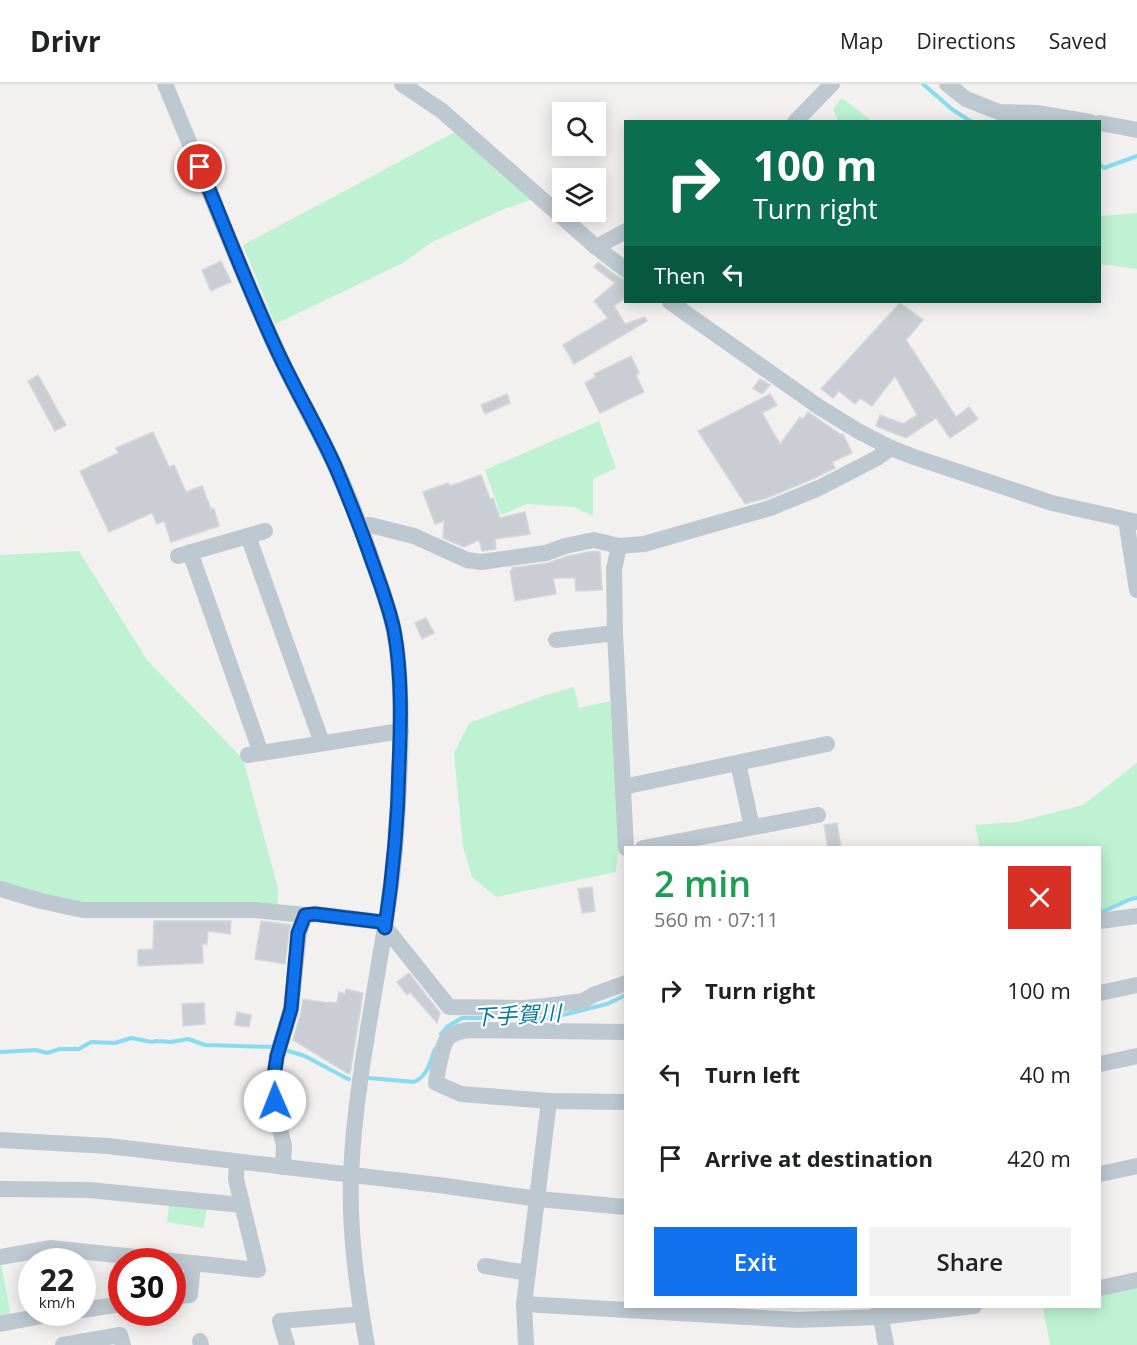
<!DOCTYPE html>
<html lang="en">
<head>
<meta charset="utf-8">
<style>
	body { margin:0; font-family:"Open Sans","Noto Sans JP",sans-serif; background:#f2f2f2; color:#202124; height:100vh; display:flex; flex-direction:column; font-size:22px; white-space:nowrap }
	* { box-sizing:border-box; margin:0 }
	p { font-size:20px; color:#757577 }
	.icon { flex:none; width:33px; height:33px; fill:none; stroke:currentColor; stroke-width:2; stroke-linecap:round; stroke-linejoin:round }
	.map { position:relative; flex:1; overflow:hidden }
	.details { position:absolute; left:624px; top:762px; width:477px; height:462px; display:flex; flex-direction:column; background:#fff; border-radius:0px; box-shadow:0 3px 15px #0003 }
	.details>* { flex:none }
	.hud { position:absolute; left:624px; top:36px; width:477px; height:183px; border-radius:0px; box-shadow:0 3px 15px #0003; background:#0b6e4f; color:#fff; overflow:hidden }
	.buttons { position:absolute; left:552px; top:18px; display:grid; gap:12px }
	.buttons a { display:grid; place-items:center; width:54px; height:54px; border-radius:0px; background:#fff; box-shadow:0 3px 15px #0003; font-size:30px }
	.speed { position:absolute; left:18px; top:1164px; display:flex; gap:12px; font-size:30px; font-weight:700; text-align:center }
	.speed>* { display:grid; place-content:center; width:78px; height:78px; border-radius:50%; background:#fff; box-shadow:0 3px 15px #0003; line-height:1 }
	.speed small { font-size:15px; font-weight:400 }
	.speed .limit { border:9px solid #d22; background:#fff; color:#111 }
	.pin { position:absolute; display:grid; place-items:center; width:51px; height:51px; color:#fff; margin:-26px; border:3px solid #fff; border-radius:50%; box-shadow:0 2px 6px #0007 }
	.me { position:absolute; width:66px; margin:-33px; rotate:359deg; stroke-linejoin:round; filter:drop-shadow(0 0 4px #0008) }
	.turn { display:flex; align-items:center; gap:21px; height:126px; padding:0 30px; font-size:27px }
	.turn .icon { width:78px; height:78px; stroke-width:2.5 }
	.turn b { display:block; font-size:42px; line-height:51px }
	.then { display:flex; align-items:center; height:57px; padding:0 30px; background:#0003; gap:12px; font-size:22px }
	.round { display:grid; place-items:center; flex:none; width:63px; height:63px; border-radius:0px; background:#f2f2f2 }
	.overview { display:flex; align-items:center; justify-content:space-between; height:102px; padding:0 30px }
	h1 { font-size:36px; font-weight:600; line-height:45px; color:#1e9e55 }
	.button { display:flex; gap:12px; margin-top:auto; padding:12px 30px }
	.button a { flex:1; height:69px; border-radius:0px; background:#1072ed; color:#fff; font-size:24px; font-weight:600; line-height:69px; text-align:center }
	.button a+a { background:#f2f2f2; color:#202124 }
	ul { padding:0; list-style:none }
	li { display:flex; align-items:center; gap:18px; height:84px; padding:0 30px }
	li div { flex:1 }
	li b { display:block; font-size:22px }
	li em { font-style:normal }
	header { display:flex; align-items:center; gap:36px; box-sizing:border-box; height:84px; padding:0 30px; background:#fff; border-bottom:2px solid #e0e0e0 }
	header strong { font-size:28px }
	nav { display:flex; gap:33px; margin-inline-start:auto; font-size:21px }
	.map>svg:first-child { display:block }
</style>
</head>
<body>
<header>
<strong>Drivr</strong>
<nav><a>Map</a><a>Directions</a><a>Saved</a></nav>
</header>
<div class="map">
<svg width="1137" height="1261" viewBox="0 0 1137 1261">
	<rect width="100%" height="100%" fill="#f3f0f0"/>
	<g fill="#bef2d2">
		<path d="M842,14L872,37H838L833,25Z"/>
		<path d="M455,48L531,116L504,125L432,158L403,179L275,240L243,161Z"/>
		<path d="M1137,129V185L1100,180V132Z"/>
		<path d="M599,337L616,384L593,395V432L574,423L527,420L501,431L485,386Z"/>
		<path d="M79,467L147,576L243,675L278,804V825L65,818L0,800V471Z"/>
		<path d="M574,603L579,624L610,617L619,759L616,788L496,813L472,793L463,763L454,669L469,639L543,612Z"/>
		<path d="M1137,679V814L1100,827V764L980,763L975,741L1017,738L1083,721Z"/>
		<path d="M169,1120L207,1125L203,1144L167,1138Z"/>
		<path d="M0,1179H1L11,1233L0,1235Z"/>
		<path d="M1137,1198V1261H1050L1043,1223L1100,1222V1205Z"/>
	</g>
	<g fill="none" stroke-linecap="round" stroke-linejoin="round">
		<g stroke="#89dbf1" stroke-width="4">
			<path d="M923,0L953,26L972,38"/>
			<path d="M1100,81L1104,84L1137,72"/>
			<path d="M1100,829L1131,815L1137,814"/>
			<path d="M441,950L448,942L462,934H551L607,920L626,911"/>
			<path d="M285,966L305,972L346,994L349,995"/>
			<path d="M0,968L36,966L47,969L60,965H79L91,958L115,959L131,954L152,958L156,957L171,958L188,955L205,961L274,963"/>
			<path d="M369,994L414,998C428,992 430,978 435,965"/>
		</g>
	</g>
	<g fill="#cacdd3" stroke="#d4d7dc" stroke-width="1.5">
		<path d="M221,177L231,198L211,207L202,186Z"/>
		<path d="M598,178L620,194L626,196V213L614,222L625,240L645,233L647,237L574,280L563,261L608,234L594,217L615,199L594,183Z"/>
		<path d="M900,219L923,236L906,256L956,333L969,323L978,335L950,354L936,334L906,354L876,342L880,331L903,340L917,331L895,292L872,322L860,314L855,320L839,307L833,314L821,305Z"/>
		<path d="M631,272L639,289L636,291L644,308L600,329L585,299L596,293L594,290Z"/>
		<path d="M38,291L66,341L55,347L28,297Z"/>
		<path d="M760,295L770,301L762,310L753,304Z"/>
		<path d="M507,310L510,319L485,330L481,321Z"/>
		<path d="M770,310L777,321L762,329L780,360L800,333L803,335L808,328L840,350H843L852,369L832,378L835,384L815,394L767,414L745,420L698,347Z"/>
		<path d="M153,348L169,383L174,381L186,408L202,402L211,425H214L219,442L171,458L164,437L157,440L152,429L109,448L80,387L118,369L116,364Z"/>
		<path d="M481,391L490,415L493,414L500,434L525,428L530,450L495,455L496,465L482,467L479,456L464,463L443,454L444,437L435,440L423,408L448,399L450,402Z"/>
		<path d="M594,467L600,468L602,506L576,507L575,494H553L556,510L515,517L510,487L512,486V484L548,479L568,472Z"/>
		<path d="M426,534L434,549L422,555L415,539Z"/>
		<path d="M837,739L841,764H828L824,741Z"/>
		<path d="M592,803L595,827L582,829L578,805Z"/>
		<path d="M154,837H231L230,850L208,847L207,860H202L203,879L138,882V866L153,865Z"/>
		<path d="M261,837L291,841L289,848L285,880L255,875Z"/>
		<path d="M409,889L440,929L437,939L410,908L407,911L397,898Z"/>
		<path d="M346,905L363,909L350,990L347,989L293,956L301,928L303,915L328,919L329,918L337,919L339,908L345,910Z"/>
		<path d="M204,919L205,940L183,942L182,920Z"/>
		<path d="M237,928L251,931L249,943L235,941Z"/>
	</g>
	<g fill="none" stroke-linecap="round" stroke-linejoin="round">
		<g stroke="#bec8d0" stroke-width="16">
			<path d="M165,0C203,91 239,184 280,273C297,309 317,344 334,380C350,413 363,449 375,484C385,513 395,542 398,573C401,608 401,643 400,678C398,725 396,771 389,816C376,908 355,998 351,1091C349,1148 357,1205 367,1261"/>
			<path d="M402,0L442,27L596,163L626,186"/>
			<path d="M947,0L966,15L999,28L1037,29L1090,38"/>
			<path d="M795,38L832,0"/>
			<path d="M1100,39L1137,46"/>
			<path d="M596,163L626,147"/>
			<path d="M670,218L819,323L858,347L891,364L914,373L1052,419L1137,438"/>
			<path d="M1126,436L1137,506"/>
			<path d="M360,441H370L414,452L467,476L481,478L546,469L565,462L594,456L619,462L644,460L770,424L819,404L877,374L891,364"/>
			<path d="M248,452L322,659"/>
			<path d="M619,462L614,485L615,549L626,764"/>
			<path d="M190,468L261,669"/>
			<path d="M178,472L265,447"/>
			<path d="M556,556L615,549"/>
			<path d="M248,671L401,647"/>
			<path d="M738,679L752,743"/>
			<path d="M623,703L827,660"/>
			<path d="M643,764L818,731"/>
			<path d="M0,805L41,817L83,826H255L305,831L315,830L381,838L449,923L523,924L546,922L583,917L593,911L626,899"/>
			<path d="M1100,837L1137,832"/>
			<path d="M1100,909L1137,901"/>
			<path d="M626,948L470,946C462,947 453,948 447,955C442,962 437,990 436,999L461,1010L549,1017L626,1018"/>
			<path d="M1100,980L1137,972"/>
			<path d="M0,1056L108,1062L446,1102L538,1115L626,1123"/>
			<path d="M283,1083L284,1062L277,1033L273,999L277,972L291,925L299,849L305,831"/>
			<path d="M1100,1090L1137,1082"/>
			<path d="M0,1105L89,1106L242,1121"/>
			<path d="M0,1173L51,1164L258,1186L236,1095L237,1078"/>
			<path d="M485,1182L528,1189"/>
			<path d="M1100,1204L1137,1196"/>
			<path d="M172,1213L190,1211L193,1179"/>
			<path d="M524,1220L797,1236L880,1233L974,1222"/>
			<path d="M879,1223L886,1261"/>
			<path d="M82,1226L122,1220"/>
			<path d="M0,1240L63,1228"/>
			<path d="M200,1257L201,1261"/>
			<path d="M63,1261L120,1251L123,1261"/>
			<path d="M287,1261L280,1237L362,1230"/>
			<path d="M526,1261L524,1220L549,1017"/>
		</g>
	</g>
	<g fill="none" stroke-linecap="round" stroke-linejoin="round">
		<g stroke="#0a4a9a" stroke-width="15">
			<path id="route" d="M200,83C227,148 252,215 283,279C300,314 320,348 336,384C349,415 361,445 372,477C380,499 389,523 394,546C402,591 401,636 399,682C398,736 393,790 385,844L381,838L315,830L305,831L298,849L291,925L277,972L273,999L275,1017"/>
		</g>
		<use href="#route" stroke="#1072ed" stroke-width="10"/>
	</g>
	<g text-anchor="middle" stroke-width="4.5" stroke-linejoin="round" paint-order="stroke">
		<g font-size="22" font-style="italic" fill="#077d9c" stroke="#fff">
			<text transform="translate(517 931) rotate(-3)" y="8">下手賀川</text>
		</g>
	</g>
</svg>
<div class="buttons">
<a><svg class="icon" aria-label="search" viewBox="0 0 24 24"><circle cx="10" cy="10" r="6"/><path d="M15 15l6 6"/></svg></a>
<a><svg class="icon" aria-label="layers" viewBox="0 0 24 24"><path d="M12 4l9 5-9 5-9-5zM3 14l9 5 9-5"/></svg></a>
</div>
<div class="speed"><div>22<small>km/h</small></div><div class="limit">30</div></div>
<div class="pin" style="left:200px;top:83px;background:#d93025"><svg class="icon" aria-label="arrive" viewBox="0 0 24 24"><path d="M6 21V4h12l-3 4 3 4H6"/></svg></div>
<svg class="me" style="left:275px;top:1017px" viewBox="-20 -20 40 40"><circle r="19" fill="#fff"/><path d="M0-13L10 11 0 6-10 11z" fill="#1072ed"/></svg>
<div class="hud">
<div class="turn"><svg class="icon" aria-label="right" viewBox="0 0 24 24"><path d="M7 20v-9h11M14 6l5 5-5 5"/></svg><div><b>100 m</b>Turn right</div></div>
<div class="then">Then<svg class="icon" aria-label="left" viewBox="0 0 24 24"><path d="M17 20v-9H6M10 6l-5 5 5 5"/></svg></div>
</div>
<section class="details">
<div class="overview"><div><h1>2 min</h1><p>560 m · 07:11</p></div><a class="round" style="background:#d93025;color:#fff"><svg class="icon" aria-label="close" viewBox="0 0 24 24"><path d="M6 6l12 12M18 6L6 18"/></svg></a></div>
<ul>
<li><svg class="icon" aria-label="right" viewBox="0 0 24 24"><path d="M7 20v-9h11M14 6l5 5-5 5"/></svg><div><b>Turn right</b></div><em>100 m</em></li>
<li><svg class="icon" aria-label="left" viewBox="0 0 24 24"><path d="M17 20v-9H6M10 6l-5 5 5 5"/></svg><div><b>Turn left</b></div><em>40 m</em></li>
<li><svg class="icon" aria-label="arrive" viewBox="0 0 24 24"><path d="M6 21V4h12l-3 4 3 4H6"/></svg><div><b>Arrive at destination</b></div><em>420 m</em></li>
</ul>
<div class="button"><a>Exit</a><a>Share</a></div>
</section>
</div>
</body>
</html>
